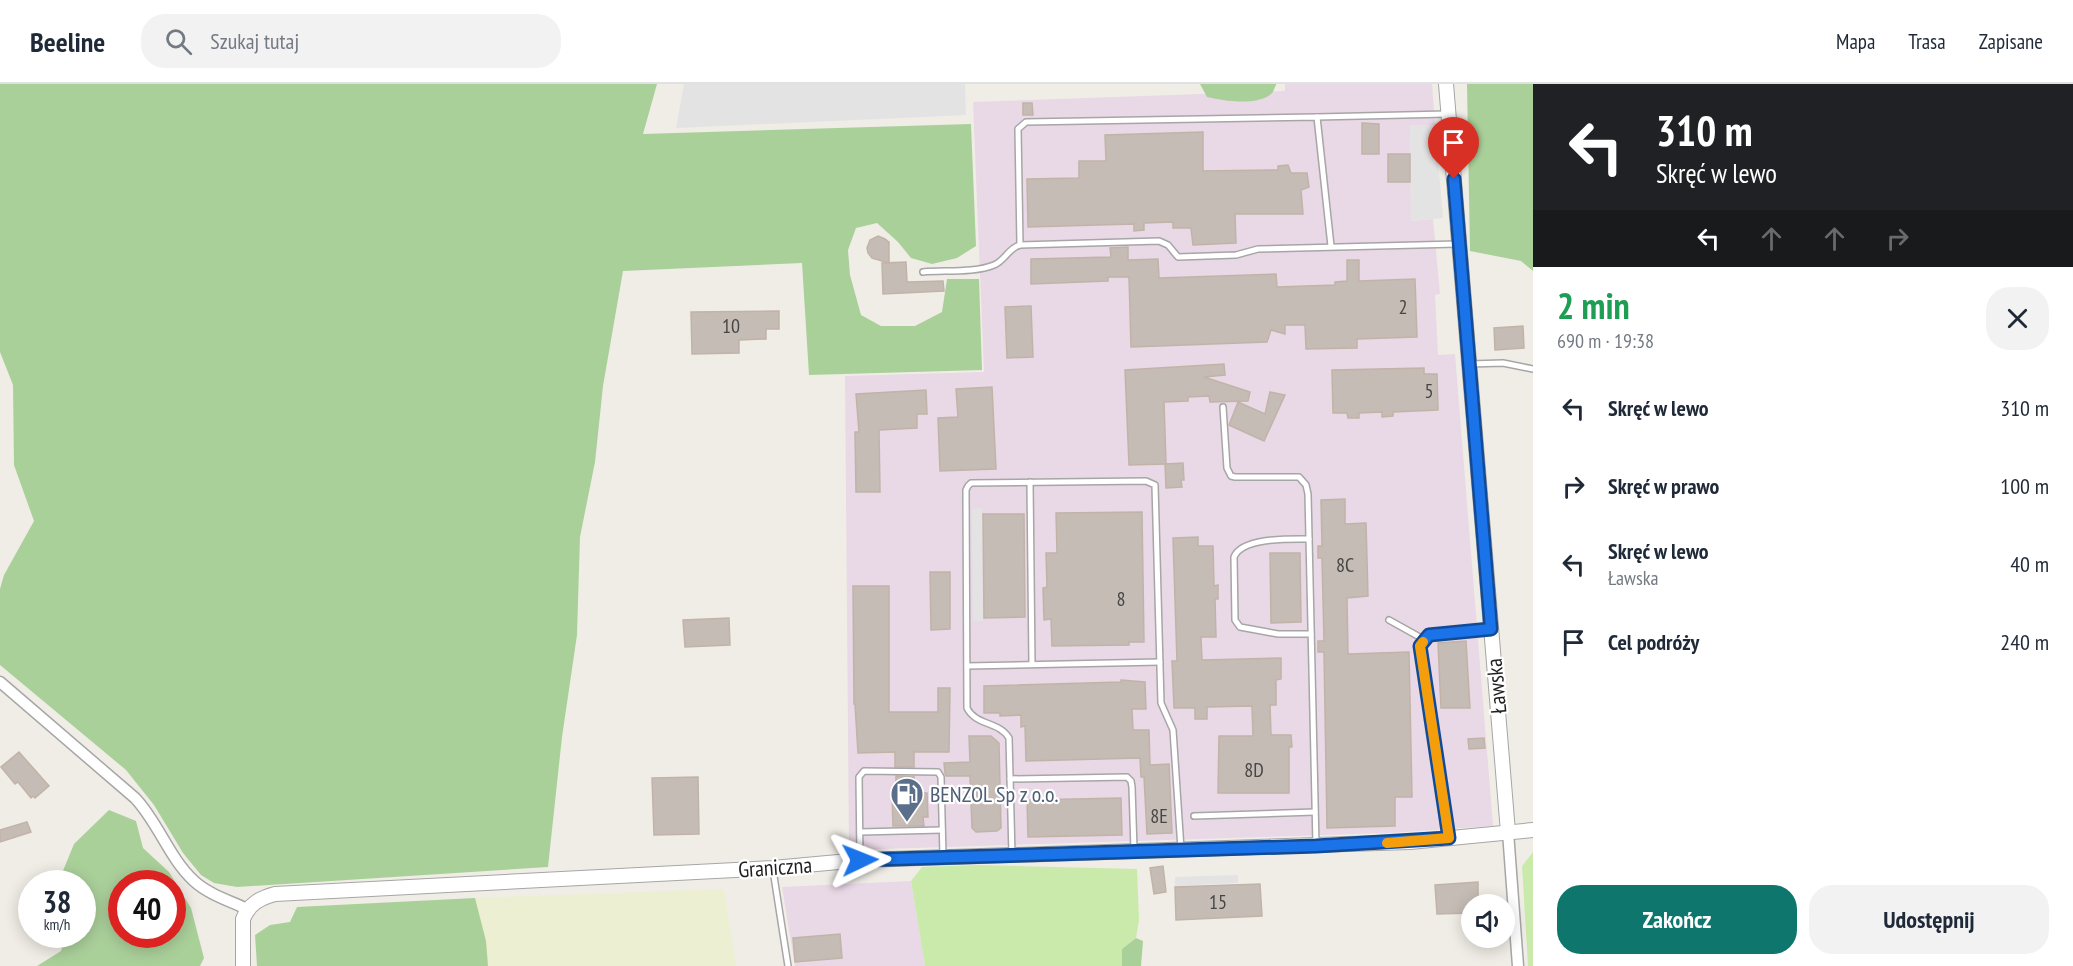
<!DOCTYPE html>
<html lang="pl">
<head>
<meta charset="utf-8">
<style>
	body { margin:0; font-family:"PT Sans Narrow",sans-serif; background:#f2f2f3; color:#1f2937; height:100vh; display:flex; flex-direction:column; font-size:22px; white-space:nowrap }
	* { box-sizing:border-box; margin:0 }
	p { font-size:20px; color:#747a83 }
	.icon { flex:none; width:33px; height:33px; fill:none; stroke:currentColor; stroke-width:2; stroke-linecap:round; stroke-linejoin:round }
	.map { position:relative; flex:1; overflow:hidden }
	.side { display:flex; flex-direction:column; background:#fff; width:540px }
	.side>* { flex:none }
	.banner { background:#202124; color:#fff; overflow:hidden }
	.buttons { position:absolute; left:1461px; top:810px; display:grid; gap:12px }
	.buttons a { display:grid; place-items:center; width:54px; height:54px; border-radius:50%; background:#fff; box-shadow:0 3px 15px #0003; font-size:30px }
	.speed { position:absolute; left:18px; top:786px; display:flex; gap:12px; font-size:30px; font-weight:700; text-align:center }
	.speed>* { display:grid; place-content:center; width:78px; height:78px; border-radius:50%; background:#fff; box-shadow:0 3px 15px #0003; line-height:1 }
	.speed small { font-size:15px; font-weight:400 }
	.speed .limit { border:9px solid #d22; background:#fff; color:#111 }
	.pin { position:absolute; display:grid; place-items:center; width:51px; height:51px; color:#fff; margin:-62px -26px; border-radius:50% 50% 50% 0; rotate:-45deg; box-shadow:0 0 6px #0007 }
	.pin .icon { rotate:45deg }
	.me { position:absolute; width:66px; margin:-33px; rotate:88deg; stroke-linejoin:round; filter:drop-shadow(0 0 4px #0008) }
	.turn { display:flex; align-items:center; gap:21px; height:126px; padding:0 24px; font-size:27px }
	.turn .icon { width:78px; height:78px; stroke-width:2.5 }
	.turn b { display:block; font-size:42px; line-height:51px }
	.lanes { display:flex; align-items:center; height:57px; padding:0 24px; background:#0003; justify-content:center; gap:30px; direction:ltr }
	.lanes .off { opacity:.35 }
	.round { display:grid; place-items:center; flex:none; width:63px; height:63px; border-radius:24px; background:#f2f2f3 }
	.head { display:flex; align-items:center; justify-content:space-between; height:102px; padding:0 24px }
	h1 { font-size:36px; font-weight:700; line-height:45px; color:#1e9e55 }
	.action { display:flex; gap:12px; margin-top:auto; padding:12px 24px }
	.action a { flex:1; height:69px; border-radius:24px; background:#0f766e; color:#fff; font-size:24px; font-weight:700; line-height:69px; text-align:center }
	.action a+a { background:#f2f2f3; color:#1f2937 }
	ul { padding:0; list-style:none }
	li { display:flex; align-items:center; gap:18px; height:78px; padding:0 24px }
	li div { flex:1 }
	li b { display:block; font-size:22px }
	li em { font-style:normal }
	header { display:flex; align-items:center; gap:36px; box-sizing:border-box; height:84px; padding:0 30px; background:#fff; border-bottom:2px solid #e0e1e3 }
	header strong { font-size:28px }
	nav { display:flex; gap:33px; margin-inline-start:auto; font-size:21px }
	.search { width:420px; height:54px; background:#f2f2f3; display:flex; align-items:center; gap:15px; box-sizing:border-box; padding:0 21px; border-radius:24px; color:#747a83; font-size:22px }
	main { display:flex; flex:1; min-height:0 }
	.map>svg:first-child { display:block }
</style>
</head>
<body>
<header>
<strong>Beeline</strong>
<div class="search"><svg class="icon" aria-label="search" viewBox="0 0 24 24"><circle cx="10" cy="10" r="6"/><path d="M15 15l6 6"/></svg>Szukaj tutaj</div>
<nav><a>Mapa</a><a>Trasa</a><a>Zapisane</a></nav>
</header>
<main>
<div class="map">
<svg width="1533" height="882" viewBox="0 0 1533 882">
	<rect width="100%" height="100%" fill="#f0ede6"/>
	<g fill="#e9d8e6">
		<path d="M1285,0H1432L1435,41H1410L1411,137L1433,135L1440,210L1435,211L1438,271L1455,270L1493,742L1389,749L849,766L845,292L984,288L973,18L1285,7Z"/>
		<path d="M911,797L925,882H795L782,803Z"/>
	</g>
	<path fill="#ecefd1" d="M724,805L736,882H488L485,857L475,814Z"/>
	<g fill="#caeaac">
		<path d="M1533,768V882H1528L1522,782Z"/>
		<path d="M979,781L1137,785L1139,836L1136,854L1122,865V882H925L911,797L922,783Z"/>
	</g>
	<g fill="#aad09a" fill-rule="evenodd">
		<path d="M0,0H657L643,50L971,40L976,162L957,174L932,180L911,174L898,158L877,139L856,144L848,166L850,191L861,231L881,242H915L942,228L947,195H979L982,286L809,291L802,179L623,187L603,302L595,378L580,453L577,551L562,653L548,783L237,803L214,799L201,791L183,769L154,721L126,686L0,581V505L4,491L34,437L14,381L13,301L0,268Z"/>
		<path d="M1200,0H1276V1C1274,4 1274,8 1271,10C1258,22 1223,17 1207,13Z"/>
		<path d="M1467,0H1533V187L1521,177L1470,167Z"/>
		<path d="M109,726L136,737L143,764L169,788L191,824L204,874L200,882H37L61,867L66,851L82,850V800L58,799L74,760ZM122,800H172V850H122Z"/>
		<path d="M475,814L486,857L488,882H257L255,851L270,841L290,838L297,823Z"/>
		<path d="M1136,854L1143,857L1141,882H1122V865Z"/>
	</g>
	<g fill="#e3e3e3">
		<path d="M684,0H965L966,31L676,44Z"/>
		<path d="M1410,41H1435L1443,134L1411,137Z"/>
		<path d="M982,424L983,537H973L972,425Z"/>
		<path d="M1238,791V799L1175,802V793Z"/>
	</g>
	<g fill="#c5bcb5" stroke="#c2b3a8" stroke-width="1.5">
		<path d="M1023,19H1032L1033,31H1023Z"/>
		<path d="M1362,39L1379,40V70H1362Z"/>
		<path d="M1203,48V87L1278,86V82L1288,81L1291,89H1307L1309,103L1301,106L1303,130H1235L1236,159L1193,161L1191,144H1173V138L1144,139V146L1134,147V140L1028,143L1027,95L1079,94V77H1106L1105,51Z"/>
		<rect x="1388" y="70" width="22" height="28"/>
		<path d="M878,152L885,155L889,158V179L872,174L868,169L867,164L870,156Z"/>
		<path d="M1128,163V176L1158,175L1159,194L1276,190L1277,203L1335,201V198L1347,197V176H1359V197L1415,195L1417,253L1357,255V264L1306,265L1305,241H1285V250L1271,246L1267,258L1131,263L1129,193H1108V197L1031,200V175L1111,173L1110,164Z"/>
		<path d="M906,178L907,198L943,197L944,207L883,210L882,179Z"/>
		<path d="M1031,222L1033,273L1007,274L1005,223Z"/>
		<path d="M779,227V245H766V255L739,256V269L692,270L691,228Z"/>
		<path d="M1523,242L1524,264L1495,266L1494,244Z"/>
		<path d="M1224,280L1225,291L1204,293L1250,308L1248,317L1210,318L1209,312L1188,313V317L1164,318L1166,380L1129,381L1125,286Z"/>
		<path d="M1424,284V290H1437L1438,326L1393,328V332L1382,333V328L1359,329V334H1348L1347,329H1333L1332,286Z"/>
		<path d="M992,303L996,385L940,387L938,334L958,333L956,305Z"/>
		<path d="M926,306L927,330H917V344L879,346L880,408H856L855,348H859L856,310Z"/>
		<path d="M1270,308L1285,311L1264,357L1229,341L1238,318L1265,330Z"/>
		<path d="M1183,379L1184,396H1181L1182,403L1166,404L1165,380Z"/>
		<path d="M1345,415V440L1366,439L1368,512L1347,514L1348,570L1409,568L1412,713H1395V742L1327,744L1324,568H1318V557H1324L1322,474H1318V462H1322L1321,416Z"/>
		<path d="M1142,428L1144,558H1129V561L1052,562L1051,535L1044,536L1043,504L1047,503L1046,469H1057L1056,429Z"/>
		<path d="M983,430H1024L1025,533L984,534Z"/>
		<path d="M1198,453V462H1213L1214,502L1218,501V515H1215L1216,553H1201L1202,576L1281,574V595L1276,596V621H1270L1271,651H1291L1292,663H1289V709H1218L1219,652H1253L1252,622L1207,623V635H1195V624H1174L1172,577H1177L1173,454Z"/>
		<path d="M1270,469H1300L1301,538L1271,539Z"/>
		<path d="M930,488H950V545L931,546Z"/>
		<path d="M853,502H889V628H938V604H950L949,668H914V683H895V668L858,669L855,620H854Z"/>
		<path d="M729,534L730,561L685,563L683,536Z"/>
		<path d="M1466,557L1470,624H1441L1438,559Z"/>
		<path d="M1121,596L1145,598L1146,625H1132L1133,646H1149L1150,681L1169,680L1172,749L1147,750L1144,693H1141L1140,674L1026,677L1025,642L1021,643V631L1000,632V629H984V602L1121,598Z"/>
		<path d="M969,652H991L999,659L1001,744L997,747L976,748L972,744L970,692H946L945,689L944,679L970,678Z"/>
		<path d="M1484,654L1485,664L1469,665L1468,655Z"/>
		<path d="M19,668L49,702L35,714L33,712L31,714L18,698L15,700L1,683Z"/>
		<path d="M896,692L914,693V709H927L928,733H923L924,742H893L892,709H896Z"/>
		<path d="M698,693L699,750L654,751L652,694Z"/>
		<path d="M1121,714L1122,751L1028,753L1027,716Z"/>
		<path d="M27,738L31,748L0,758V746Z"/>
		<path d="M1163,782L1166,808L1154,810L1150,784Z"/>
		<path d="M1478,798V820H1472V829L1437,830L1435,801Z"/>
		<path d="M1260,800L1262,832L1176,836L1175,803Z"/>
		<path d="M840,850L842,874L795,878L793,854Z"/>
	</g>
	<g fill="none" stroke-linecap="round" stroke-linejoin="round">
		<g stroke="#a6a6a6" stroke-width="8">
			<g id="service">
				<path d="M1317,33L1447,30"/>
				<path d="M1020,161L1018,45L1026,38L1317,33L1331,162"/>
				<path d="M923,188C944,186 975,189 994,181C1006,176 1008,164 1020,161L1159,157L1168,161L1178,173L1236,171L1258,165L1457,160"/>
				<path d="M1469,280L1503,279L1533,285"/>
				<path d="M1223,323L1227,384L1231,392L1235,393H1299L1306,401L1308,410L1316,761"/>
				<path d="M1030,398L1032,580"/>
				<path d="M1309,455C1291,455 1242,453 1234,473L1235,536L1240,543L1278,550H1311"/>
				<path d="M1389,536L1425,556"/>
				<path d="M967,582L1160,578"/>
				<path d="M1010,695L1127,693L1131,697L1132,703L1134,766"/>
				<path d="M1194,732L1315,728"/>
				<path d="M860,748L942,746"/>
				<path d="M1449,753L1421,562L1429,551L1491,545"/>
				<path d="M1012,771L1009,654C999,637 976,642 967,624L966,406L968,402L971,399L1146,397L1155,401L1161,619L1173,646L1181,765"/>
				<path d="M860,775L859,693L864,687L938,688L941,693L943,772"/>
				<path d="M773,786L788,882"/>
			</g>
		</g>
		<g stroke="#a6a6a6" stroke-width="13">
			<g id="minor">
				<path d="M0,598L135,714C158,738 169,774 194,797C208,810 230,817 247,825"/>
				<path d="M1508,748L1518,882"/>
			</g>
		</g>
		<g stroke="#a6a6a6" stroke-width="16">
			<g id="tertiary">
				<path d="M1446,0L1508,748"/>
				<path d="M243,882V835C249,820 260,814 275,810L773,784L860,776L1410,758L1533,746"/>
			</g>
		</g>
		<use href="#service" stroke="#fff" stroke-width="5"/>
		<use href="#minor" stroke="#fff" stroke-width="10"/>
		<use href="#tertiary" stroke="#fff" stroke-width="14"/>
	</g>
	<g fill="none" stroke-linecap="round" stroke-linejoin="round">
		<g stroke="#114b97" stroke-width="15">
			<path id="route" d="M860,776L1316,762L1449,754L1420,562L1429,551L1491,545L1454,95"/>
		</g>
		<use href="#route" stroke="#1a73e8" stroke-width="10"/>
		<path stroke="#f59e0b" stroke-width="10" d="M1387,759L1449,754L1420,562L1423,558"/>
	</g>
	<defs>
		<g id="fuel-pin" transform="scale(1.725)"><path d="M0 17L-7.5 6A9.5 9.5 0 1 1 7.5 6Z" fill="#5c6f8a" stroke="#fff"/><path d="M-5.5-6h7V0h2V4h1.3V-2.5L3-4.5l.8-.8L6-3V5H2.5V1h-1V6h-7ZM-4.2-4.7v3.2H.2V-4.7Z" fill="#fff"/></g>
	</defs>
	<g fill-rule="evenodd">
		<use href="#fuel-pin" x="907" y="710"/>
	</g>
	<g text-anchor="middle" stroke-width="4.5" stroke-linejoin="round" paint-order="stroke">
		<g font-size="20" fill="#484644">
			<text x="1403" y="230">2</text>
			<text x="731" y="249">10</text>
			<text x="1429" y="314">5</text>
			<text x="1345" y="488">8C</text>
			<text x="1121" y="522">8</text>
			<text x="1254" y="693">8D</text>
			<text x="1159" y="739">8E</text>
			<text x="1218" y="825">15</text>
		</g>
		<g font-size="22" fill="#1f1f1f" stroke="#fff">
			<text transform="translate(1496 602) rotate(-95)" y="8">Ławska</text>
			<text transform="translate(775 783) rotate(-4)" y="8">Graniczna</text>
		</g>
		<g font-size="22" fill="#4e5e75" stroke="#fff" text-anchor="start">
			<text x="930" y="718">BENZOL Sp z o.o.</text>
		</g>
	</g>
</svg>
<div class="buttons">
<a><svg class="icon" aria-label="sound" viewBox="0 0 24 24"><path d="M4 9h4l5-4v14l-5-4H4zM17 9q2 3 0 6"/></svg></a>
</div>
<div class="speed"><div>38<small>km/h</small></div><div class="limit">40</div></div>
<div class="pin" style="left:1454px;top:95px;background:#d93025"><svg class="icon" aria-label="arrive" viewBox="0 0 24 24"><path d="M6 21V4h12l-3 4 3 4H6"/></svg></div>
<svg class="me" style="left:860px;top:776px" viewBox="-20 -20 40 40"><path d="M0-17L14 15 0 8-14 15z" fill="#1a73e8" stroke="#fff" stroke-width="4"/></svg>
</div>
<section class="side">
<div class="banner">
<div class="turn"><svg class="icon" aria-label="left" viewBox="0 0 24 24"><path d="M17 20v-9H6M10 6l-5 5 5 5"/></svg><div><b>310 m</b>Skręć w lewo</div></div>
<div class="lanes"><svg class="icon" aria-label="left" viewBox="0 0 24 24"><path d="M17 20v-9H6M10 6l-5 5 5 5"/></svg><svg class="icon off" aria-label="ahead" viewBox="0 0 24 24"><path d="M12 20V5M6 11l6-6 6 6"/></svg><svg class="icon off" aria-label="ahead" viewBox="0 0 24 24"><path d="M12 20V5M6 11l6-6 6 6"/></svg><svg class="icon off" aria-label="right" viewBox="0 0 24 24"><path d="M7 20v-9h11M14 6l5 5-5 5"/></svg></div>
</div>
<div class="head"><div><h1>2 min</h1><p>690 m · 19:38</p></div><a class="round"><svg class="icon" aria-label="close" viewBox="0 0 24 24"><path d="M6 6l12 12M18 6L6 18"/></svg></a></div>
<ul>
<li><svg class="icon" aria-label="left" viewBox="0 0 24 24"><path d="M17 20v-9H6M10 6l-5 5 5 5"/></svg><div><b>Skręć w lewo</b></div><em>310 m</em></li>
<li><svg class="icon" aria-label="right" viewBox="0 0 24 24"><path d="M7 20v-9h11M14 6l5 5-5 5"/></svg><div><b>Skręć w prawo</b></div><em>100 m</em></li>
<li><svg class="icon" aria-label="left" viewBox="0 0 24 24"><path d="M17 20v-9H6M10 6l-5 5 5 5"/></svg><div><b>Skręć w lewo</b><p>Ławska</p></div><em>40 m</em></li>
<li><svg class="icon" aria-label="arrive" viewBox="0 0 24 24"><path d="M6 21V4h12l-3 4 3 4H6"/></svg><div><b>Cel podróży</b></div><em>240 m</em></li>
</ul>
<div class="action"><a>Zakończ</a><a>Udostępnij</a></div>
</section>
</main>
</body>
</html>
